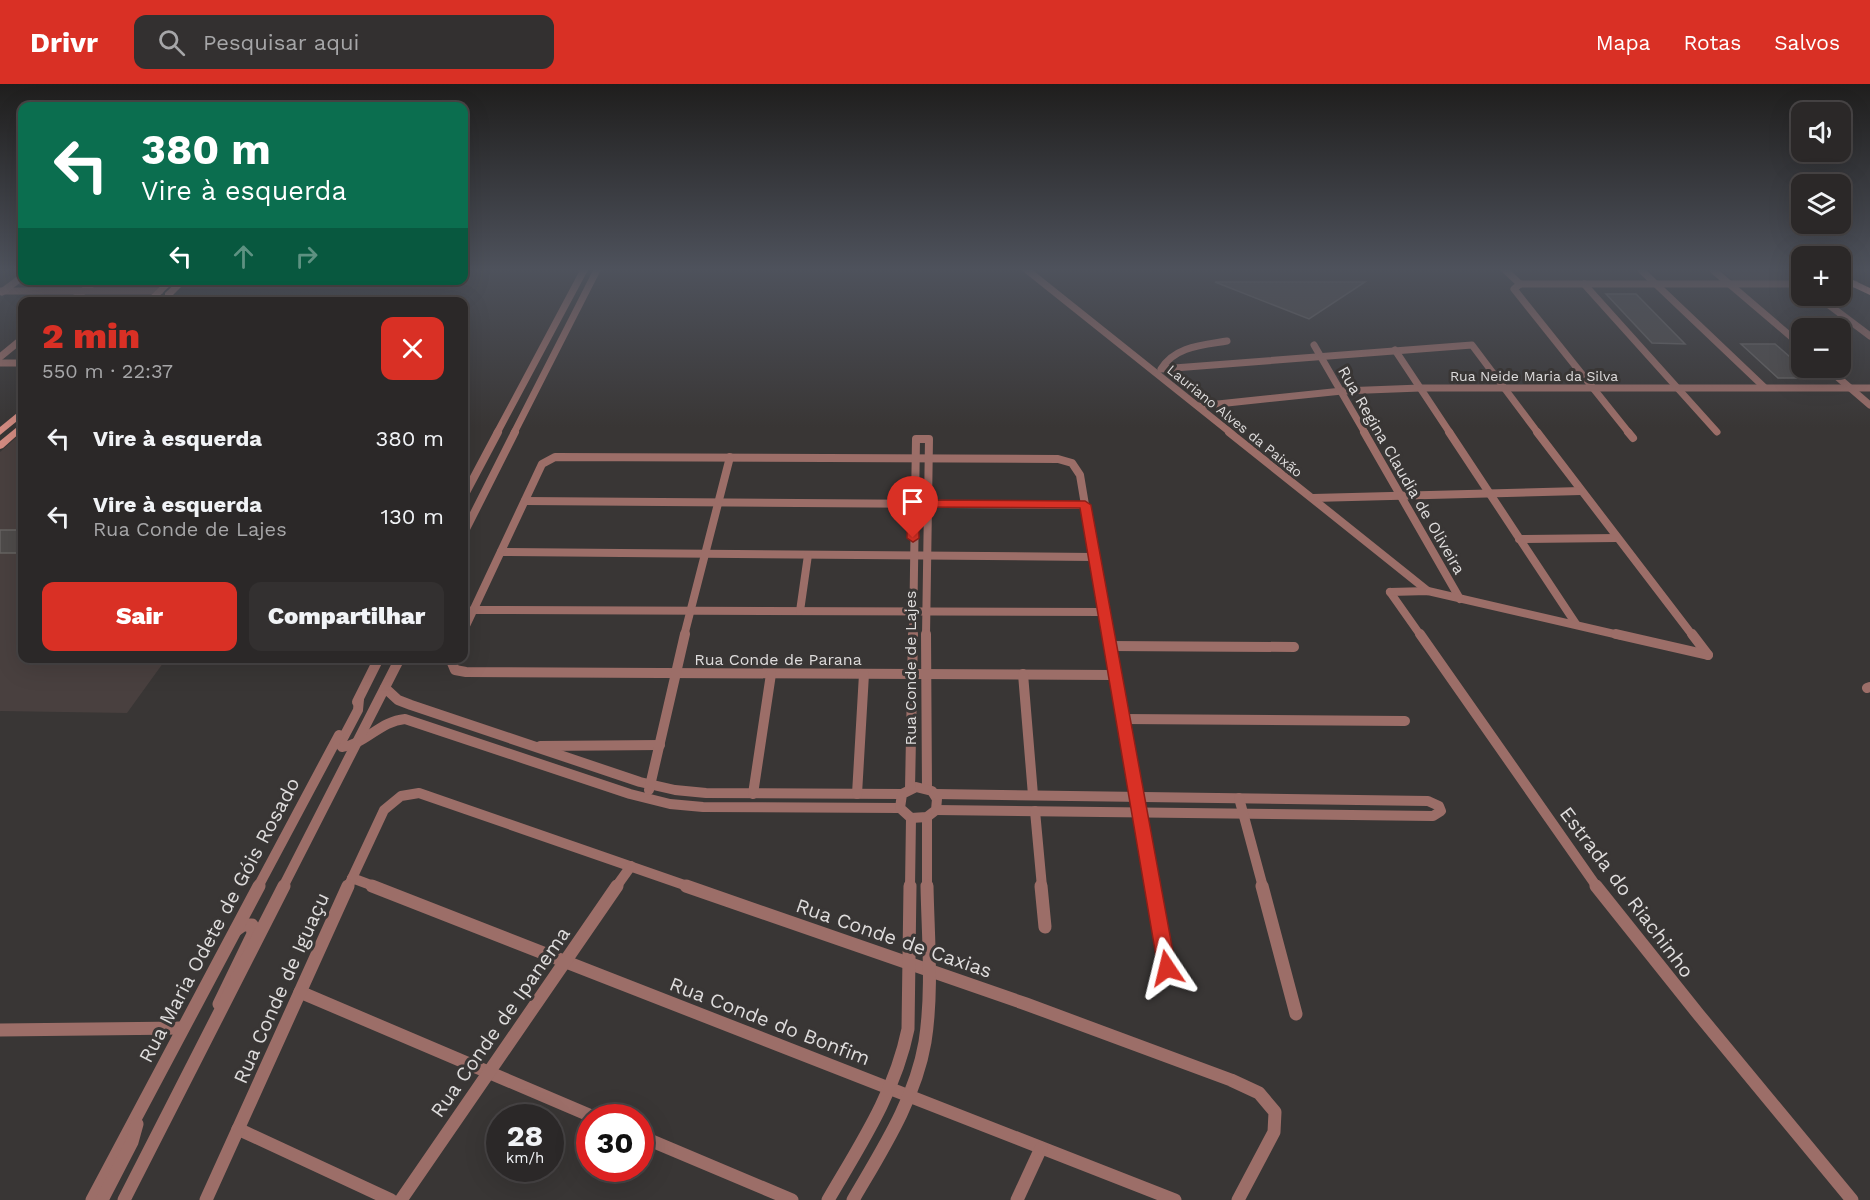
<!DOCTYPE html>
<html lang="pt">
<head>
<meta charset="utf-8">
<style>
	body { margin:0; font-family:"Work Sans",sans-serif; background:#333030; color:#f1f3f6; height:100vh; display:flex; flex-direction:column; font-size:22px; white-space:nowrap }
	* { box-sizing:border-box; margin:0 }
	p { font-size:20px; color:#a6a6a8 }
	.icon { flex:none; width:33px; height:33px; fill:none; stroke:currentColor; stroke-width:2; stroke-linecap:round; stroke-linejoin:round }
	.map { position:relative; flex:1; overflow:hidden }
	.drawer { position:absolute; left:18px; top:213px; width:450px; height:366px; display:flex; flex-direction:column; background:#2b2828; border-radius:12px; box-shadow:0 6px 24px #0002,0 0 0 2px #474445 }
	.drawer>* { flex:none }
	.top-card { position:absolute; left:18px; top:18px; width:450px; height:183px; border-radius:12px; box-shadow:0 6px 24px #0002,0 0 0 2px #474445; background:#0b6e4f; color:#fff; overflow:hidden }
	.controls { position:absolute; left:1791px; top:18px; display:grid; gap:12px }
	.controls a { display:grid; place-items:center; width:60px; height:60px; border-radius:12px; background:#2b2828; box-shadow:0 6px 24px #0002,0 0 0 2px #474445; font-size:30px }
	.speed { position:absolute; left:486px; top:1020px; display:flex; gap:12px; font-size:30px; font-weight:700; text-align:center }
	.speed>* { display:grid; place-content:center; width:78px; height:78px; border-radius:50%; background:#2b2828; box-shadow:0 6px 24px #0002,0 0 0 2px #474445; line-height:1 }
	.speed small { font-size:15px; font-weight:400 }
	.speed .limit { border:9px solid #d22; background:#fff; color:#111 }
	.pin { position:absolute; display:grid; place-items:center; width:51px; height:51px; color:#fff; margin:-62px -26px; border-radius:50% 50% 50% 0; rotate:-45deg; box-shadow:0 0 6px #0007 }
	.pin .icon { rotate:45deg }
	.me { position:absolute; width:66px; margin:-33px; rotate:350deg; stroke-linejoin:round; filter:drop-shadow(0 0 4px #0008) }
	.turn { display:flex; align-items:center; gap:21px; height:126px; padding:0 24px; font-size:27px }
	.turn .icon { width:78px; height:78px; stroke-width:2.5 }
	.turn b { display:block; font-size:42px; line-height:51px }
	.lanes { display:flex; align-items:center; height:57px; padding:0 24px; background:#0003; justify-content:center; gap:30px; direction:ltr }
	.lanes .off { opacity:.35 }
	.round { display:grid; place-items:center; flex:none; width:63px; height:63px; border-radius:12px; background:#333030 }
	.summary { display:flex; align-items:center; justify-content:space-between; height:102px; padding:0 24px }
	h1 { font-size:36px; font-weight:800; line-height:45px; color:#d93025 }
	.cta { display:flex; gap:12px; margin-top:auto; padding:12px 24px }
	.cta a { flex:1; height:69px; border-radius:12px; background:#d93025; color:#fff; font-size:24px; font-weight:800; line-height:69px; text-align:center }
	.cta a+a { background:#333030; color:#f1f3f6 }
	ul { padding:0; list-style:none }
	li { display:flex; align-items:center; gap:18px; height:78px; padding:0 24px }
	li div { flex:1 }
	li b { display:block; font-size:22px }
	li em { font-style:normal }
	header { display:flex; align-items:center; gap:36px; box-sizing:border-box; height:84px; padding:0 30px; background:#d93025; color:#fff }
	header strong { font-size:28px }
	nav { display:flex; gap:33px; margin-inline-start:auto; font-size:21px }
	.search { width:420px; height:54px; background:#333030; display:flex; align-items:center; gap:15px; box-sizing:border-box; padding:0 21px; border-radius:12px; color:#a6a6a8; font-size:22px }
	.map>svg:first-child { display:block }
</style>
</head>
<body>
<header>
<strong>Drivr</strong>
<div class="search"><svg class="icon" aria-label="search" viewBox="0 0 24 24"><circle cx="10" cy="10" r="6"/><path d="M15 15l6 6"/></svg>Pesquisar aqui</div>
<nav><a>Mapa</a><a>Rotas</a><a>Salvos</a></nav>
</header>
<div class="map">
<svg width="1870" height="1116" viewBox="0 0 1870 1116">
	<rect width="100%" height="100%" fill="#393635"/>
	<g fill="#49403f">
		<path d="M1721,186H1781L1796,198H1735Z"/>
		<path d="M17,353H22V574L166,575L127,629L0,627V368Z"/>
	</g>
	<g fill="#4e4b4a" stroke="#666362" stroke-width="1.5">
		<path d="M1215,198H1365L1309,235Z"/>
		<path d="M1606,210H1636L1685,260L1652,259Z"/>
		<path d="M1741,260H1775L1814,294H1778Z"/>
		<rect x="0" y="446" width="22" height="23"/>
	</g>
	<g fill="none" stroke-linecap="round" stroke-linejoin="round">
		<g stroke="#9c6e68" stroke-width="7">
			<path d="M1027,186L1231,349"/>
			<path d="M1505,186L1520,200"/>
			<path d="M1641,186L1764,303"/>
			<path d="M1713,186L1802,262"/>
			<path d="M1520,200H1802"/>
			<path d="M1520,200L1514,205L1629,349"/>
			<path d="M1584,200L1717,348"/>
			<path d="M1840,200H1855"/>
			<path d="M0,207H160"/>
			<path d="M2,208L22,193"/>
			<path d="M1817,212L1870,252"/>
			<path d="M70,218L97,196"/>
			<path d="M1227,257C1203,261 1175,262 1161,285L1472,261L1538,349"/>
			<path d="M1314,261L1365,349"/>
			<path d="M1395,266L1450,349"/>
			<path d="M0,273L22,255"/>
			<path d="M0,279H22"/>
			<path d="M1827,284L1870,321"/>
			<path d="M1199,322L1342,307L1420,304H1870"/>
			<path d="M497,349L584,186"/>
			<path d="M514,349L597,186"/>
		</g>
		<g stroke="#9c6e68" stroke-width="8">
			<path d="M1229,348L1428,507"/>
			<path d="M1364,348L1460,515"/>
			<path d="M1449,348L1576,540"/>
			<path d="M1537,348L1693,552"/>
			<path d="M1628,348L1633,354"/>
			<path d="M464,412L498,348"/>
			<path d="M1313,414L1581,407"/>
			<path d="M525,417L1085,421"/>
			<path d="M464,449L515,348"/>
			<path d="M1519,455L1617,454"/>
			<path d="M501,468L1093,473"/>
			<path d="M1390,508L1421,552"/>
			<path d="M1390,508L1428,507L1623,552"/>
			<path d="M473,526L1103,528"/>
			<path d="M800,527L808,471"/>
			<path d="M464,546L542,380L555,373L1058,375L1072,379L1080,391L1107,552"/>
			<path d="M684,552L730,373"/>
			<path d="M913,552L916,355H929L926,552"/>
		</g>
		<g stroke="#9c6e68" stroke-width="10">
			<path d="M926,550L927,705"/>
			<path d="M1107,550L1152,803"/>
			<path d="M1420,550L1597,803"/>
			<path d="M1616,550L1708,571"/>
			<path d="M1692,550L1708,571"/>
			<path d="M1109,562L1294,563"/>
			<path d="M450,574L455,586L466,588L1114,591"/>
			<path d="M1023,590L1033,711"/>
			<path d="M385,604L398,616L411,621L640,698L675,706L706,709L902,710"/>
			<path d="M1867,604L1870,603"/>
			<path d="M359,615L358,626L340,660L342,663C366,660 380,637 405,635L630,710L670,720L703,723L900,724"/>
			<path d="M357,618L379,574"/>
			<path d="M1122,635L1405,637"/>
			<path d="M540,662L660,661"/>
			<path d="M916,703L932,707L937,715L936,726L927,733L911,734L900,724L902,710Z"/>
			<path d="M910,705L913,550"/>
			<path d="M649,706L685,550"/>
			<path d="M753,710L771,590"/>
			<path d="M857,710L864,590"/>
			<path d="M935,710L1428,717L1439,722L1441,727L1433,732L936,726"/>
			<path d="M1239,714L1263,803"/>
			<path d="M1035,727L1042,803"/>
			<path d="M927,733V803"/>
			<path d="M352,794L376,803"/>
			<path d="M258,803L339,651"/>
			<path d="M283,803L400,574"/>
			<path d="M348,803L384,726L401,712L419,709L690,803"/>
			<path d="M616,803L631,782"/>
			<path d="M910,803L911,734"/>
		</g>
		<g stroke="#9c6e68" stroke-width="13">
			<path d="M372,802L1175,1116"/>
			<path d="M686,802L1026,920L1231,996L1259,1009L1275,1028L1274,1048L1238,1116"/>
			<path d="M1041,802L1045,843"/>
			<path d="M1152,802L1167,884"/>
			<path d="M1262,802L1296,930"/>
			<path d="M1596,802L1699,931L1852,1116"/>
			<path d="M300,908L596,1034"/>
			<path d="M219,920L253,850L252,841H243L236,846"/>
			<path d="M0,946L183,944"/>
			<path d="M238,1045L391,1116"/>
			<path d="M640,1052L792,1116"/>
			<path d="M92,1116L259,802"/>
			<path d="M102,1116L132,1058L137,1040"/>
			<path d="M124,1116L284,802"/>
			<path d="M206,1116L348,802"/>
			<path d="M401,1116L617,802"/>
			<path d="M828,1116C860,1061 895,1009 908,945L910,802"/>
			<path d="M853,1116C882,1066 915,1016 925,958C933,907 928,853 927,802"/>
			<path d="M1017,1116L1041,1064"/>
		</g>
		<g fill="#d48c82" fill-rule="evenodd">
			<path d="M167,196H176L153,218H144Z"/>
			<path d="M179,196H188L171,213H165V209Z"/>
			<path d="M22,325V333L0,351V343Z"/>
			<path d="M22,339V347L3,364L0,365V357Z"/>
		</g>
		<path fill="#f4aa9f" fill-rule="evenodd" d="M1840,190L1870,204V211L1840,197Z"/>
	</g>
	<linearGradient id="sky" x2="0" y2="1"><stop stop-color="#1f1e1d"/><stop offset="0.54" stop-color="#4e525c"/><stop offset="1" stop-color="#4e525c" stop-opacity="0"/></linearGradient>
	<rect width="1870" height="343" fill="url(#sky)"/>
	<path fill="#d93025" stroke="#8d1f18" stroke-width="1.5" d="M913,416L1085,417L1091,421L1176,884L1173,890L1167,892L1161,890L1158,884L1080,424L919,423V454L913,458L907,454V420Z"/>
	<g text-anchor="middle" stroke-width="6" stroke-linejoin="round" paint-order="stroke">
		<g font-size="14" fill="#dedcdc" stroke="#393635">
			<text x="1534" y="297">Rua Neide Maria da Silva</text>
			<text transform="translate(1235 337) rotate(39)" y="5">Lauriano Alves da Paixão</text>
		</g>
		<g font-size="16" fill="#dedcdc" stroke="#393635">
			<text transform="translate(1402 386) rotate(60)" y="6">Rua Regina Claudia de Oliveira</text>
			<text x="778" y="581">Rua Conde de Parana</text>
			<text transform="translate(910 584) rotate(-90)" y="6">Rua Conde de Lajes</text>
		</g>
		<g font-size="20" fill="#dedcdc" stroke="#393635">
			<text transform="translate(1627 808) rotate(53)" y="7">Estrada do Riachinho</text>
			<text transform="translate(219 836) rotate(-62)" y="7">Rua Maria Odete de Góis Rosado</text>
			<text transform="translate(894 854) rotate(19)" y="7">Rua Conde de Caxias</text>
			<text transform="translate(281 904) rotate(-66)" y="7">Rua Conde de Iguaçu</text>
			<text transform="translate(770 937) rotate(21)" y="7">Rua Conde do Bonfim</text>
			<text transform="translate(500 938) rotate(-55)" y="7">Rua Conde de Ipanema</text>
		</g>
	</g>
</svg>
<div class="controls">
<a><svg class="icon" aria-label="sound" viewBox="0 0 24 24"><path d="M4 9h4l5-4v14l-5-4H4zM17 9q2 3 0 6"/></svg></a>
<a><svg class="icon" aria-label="layers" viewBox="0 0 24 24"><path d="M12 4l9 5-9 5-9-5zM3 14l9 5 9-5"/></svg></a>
<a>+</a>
<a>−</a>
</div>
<div class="speed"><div>28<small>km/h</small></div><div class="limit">30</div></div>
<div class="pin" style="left:913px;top:454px;background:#d93025"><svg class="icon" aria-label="arrive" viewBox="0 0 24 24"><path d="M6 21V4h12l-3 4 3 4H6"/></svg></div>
<svg class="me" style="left:1167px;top:884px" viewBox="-20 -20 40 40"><path d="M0-17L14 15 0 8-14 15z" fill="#d93025" stroke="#fff" stroke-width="4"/></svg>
<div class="top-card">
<div class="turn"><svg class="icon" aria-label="left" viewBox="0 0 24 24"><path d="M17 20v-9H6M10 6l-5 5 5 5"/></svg><div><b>380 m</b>Vire à esquerda</div></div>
<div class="lanes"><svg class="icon" aria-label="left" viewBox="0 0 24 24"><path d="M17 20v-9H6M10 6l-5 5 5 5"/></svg><svg class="icon off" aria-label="ahead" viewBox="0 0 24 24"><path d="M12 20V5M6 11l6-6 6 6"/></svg><svg class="icon off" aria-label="right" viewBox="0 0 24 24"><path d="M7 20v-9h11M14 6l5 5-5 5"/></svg></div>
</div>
<section class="drawer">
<div class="summary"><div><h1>2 min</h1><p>550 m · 22:37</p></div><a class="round" style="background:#d93025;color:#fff"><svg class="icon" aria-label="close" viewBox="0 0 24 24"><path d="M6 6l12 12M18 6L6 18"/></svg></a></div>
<ul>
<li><svg class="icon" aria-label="left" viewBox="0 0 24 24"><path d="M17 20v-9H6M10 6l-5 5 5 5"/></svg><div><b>Vire à esquerda</b></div><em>380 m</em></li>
<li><svg class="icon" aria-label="left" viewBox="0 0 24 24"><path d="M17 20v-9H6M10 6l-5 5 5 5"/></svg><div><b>Vire à esquerda</b><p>Rua Conde de Lajes</p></div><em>130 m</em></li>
</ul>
<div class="cta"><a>Sair</a><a>Compartilhar</a></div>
</section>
</div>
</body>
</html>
